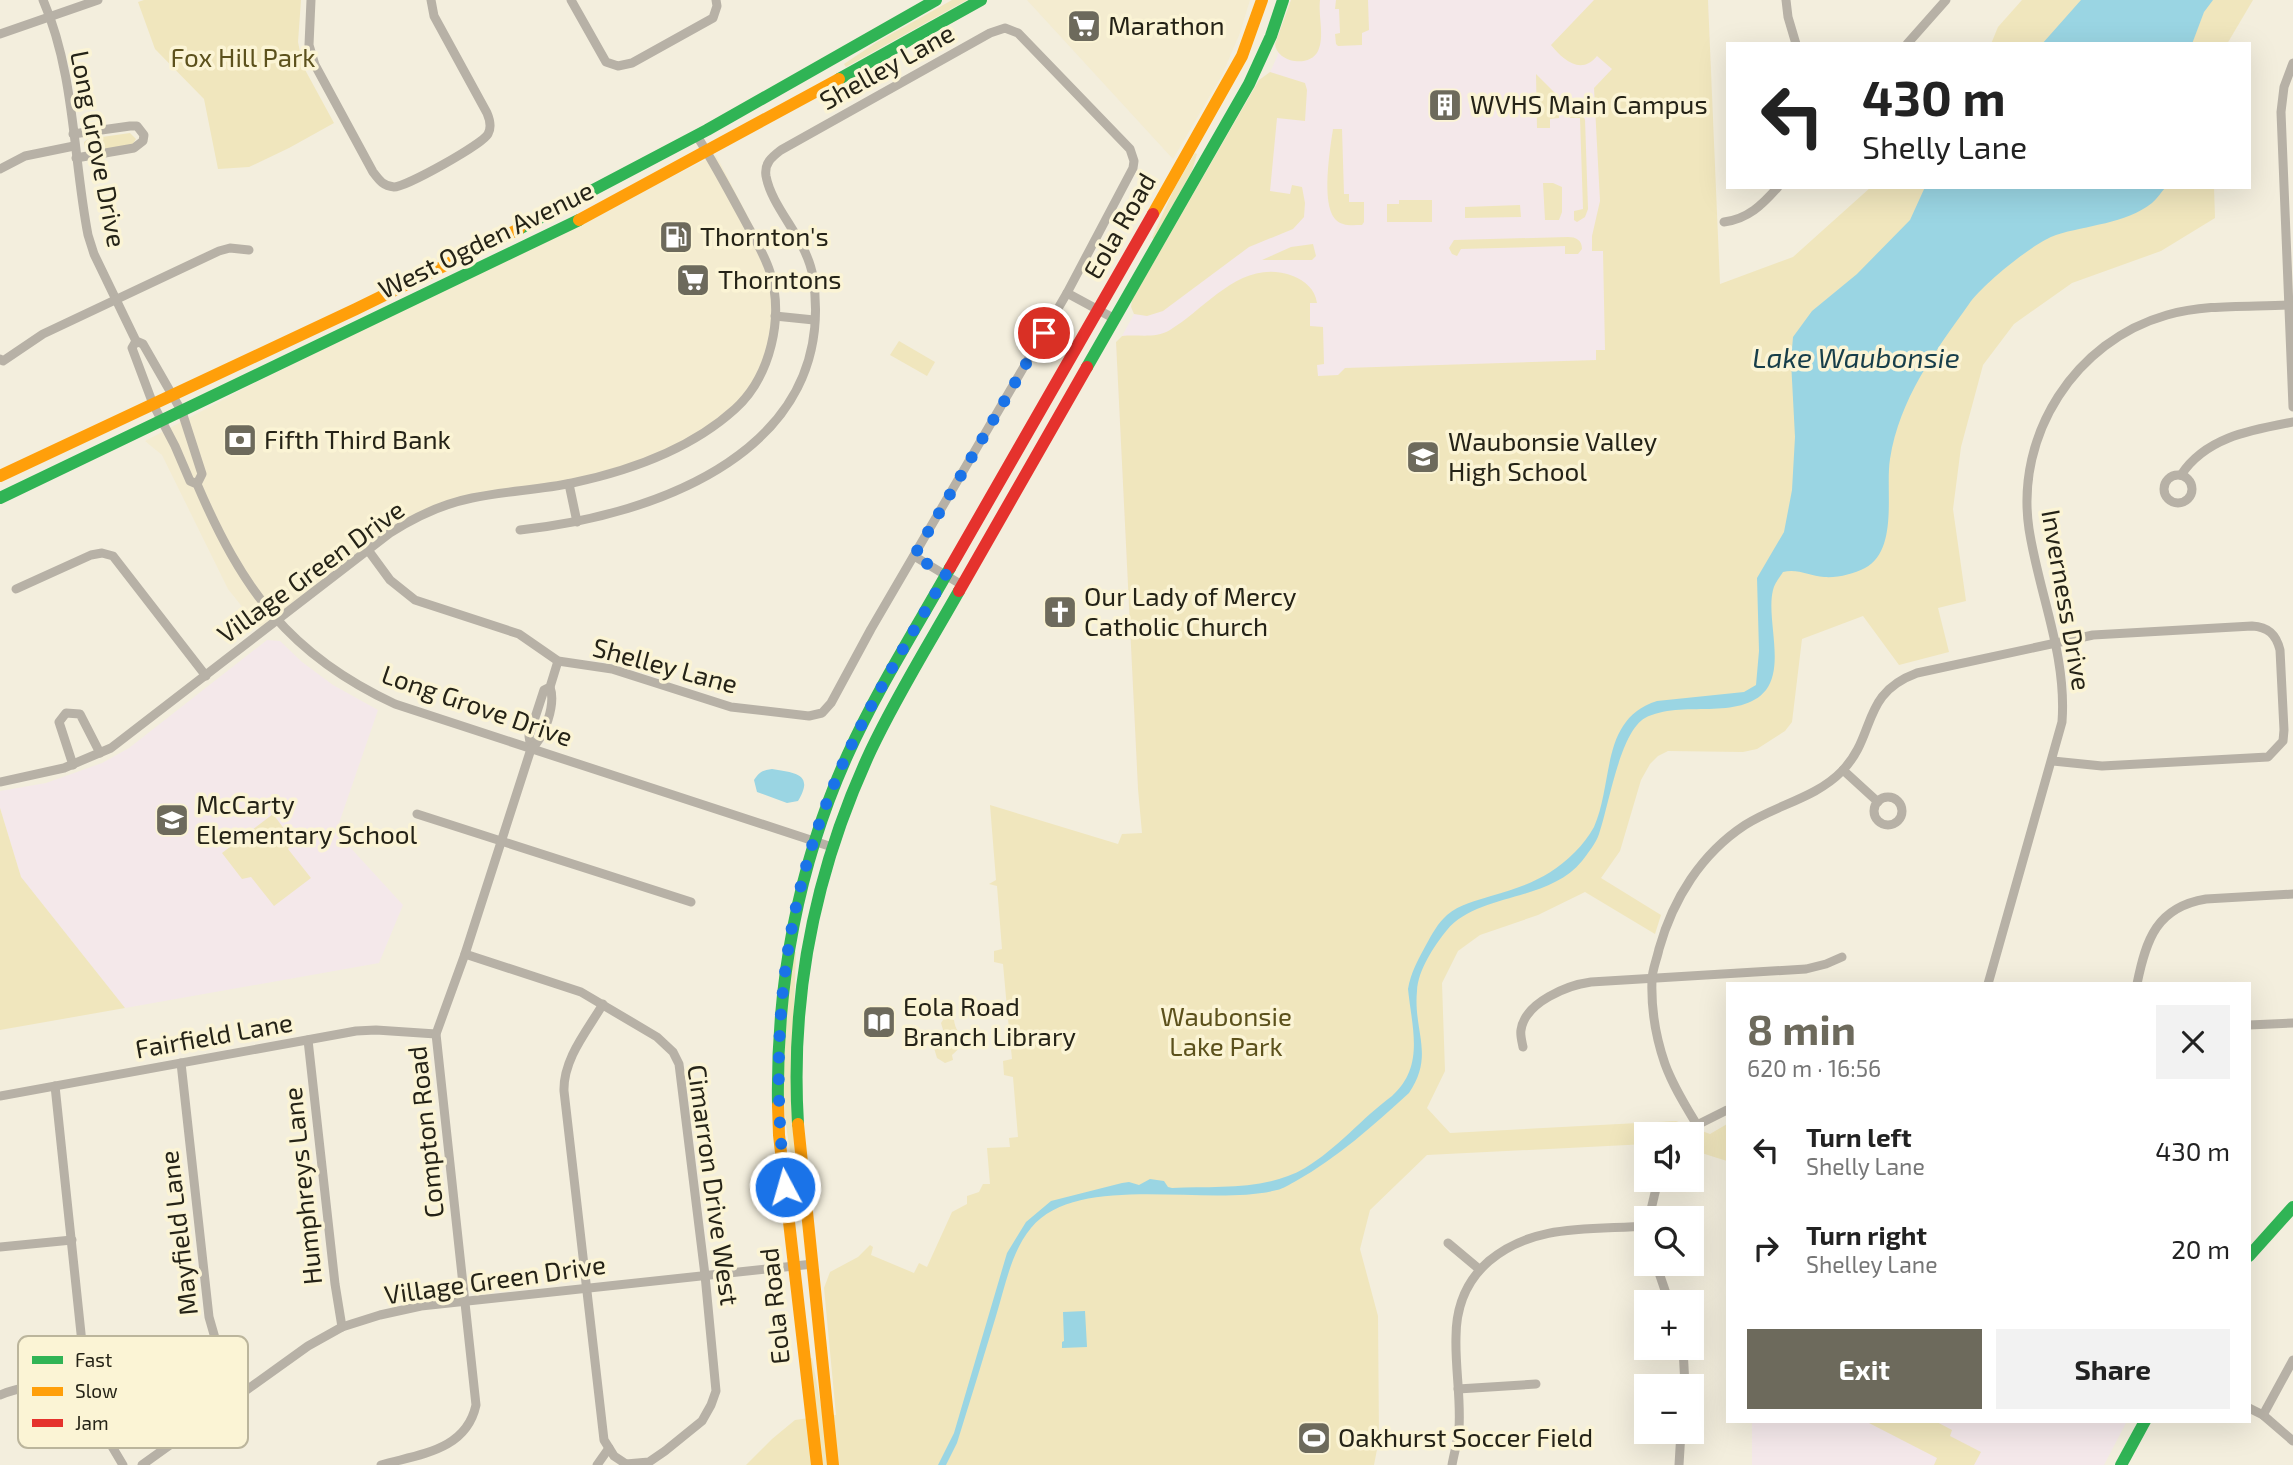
<!DOCTYPE html>
<html lang="en">
<head>
<meta charset="utf-8">
<style>
	body { margin:0; font-family:"Exo 2",sans-serif; background:#f2f2f2; color:#222; height:100vh; display:flex; flex-direction:column; font-size:26px; white-space:nowrap }
	* { box-sizing:border-box; margin:0 }
	p { font-size:23px; color:#767676 }
	.icon { flex:none; width:38px; height:38px; fill:none; stroke:currentColor; stroke-width:2; stroke-linecap:round; stroke-linejoin:round }
	.map { position:relative; flex:1; overflow:hidden }
	.sheet { position:absolute; left:1726px; top:982px; width:525px; height:441px; display:flex; flex-direction:column; background:#fff; border-radius:0px; box-shadow:0 7px 28px #0002 }
	.sheet>* { flex:none }
	.top-card { position:absolute; left:1726px; top:42px; width:525px; height:147px; border-radius:0px; box-shadow:0 7px 28px #0002; background:#fff; color:#222; overflow:hidden }
	.controls { position:absolute; left:1634px; top:1122px; display:grid; gap:14px }
	.controls a { display:grid; place-items:center; width:70px; height:70px; border-radius:0px; background:#fff; box-shadow:0 7px 28px #0002; font-size:35px }
	.pin { position:absolute; display:grid; place-items:center; width:60px; height:60px; color:#fff; margin:-30px; border:4px solid #fff; border-radius:50%; box-shadow:0 2px 7px #0007 }
	.me { position:absolute; width:77px; margin:-38px; rotate:354deg; stroke-linejoin:round; filter:drop-shadow(0 0 5px #0008) }
	.turn { display:flex; align-items:center; gap:24px; height:147px; padding:0 21px; font-size:32px }
	.turn .icon { width:91px; height:91px; stroke-width:2.5 }
	.turn b { display:block; font-size:49px; line-height:60px }
	.round { display:grid; place-items:center; flex:none; width:74px; height:74px; border-radius:0px; background:#f2f2f2 }
	.head { display:flex; align-items:center; justify-content:space-between; height:119px; padding:0 21px }
	h1 { font-size:42px; font-weight:700; line-height:52px; color:#6d6a5c }
	.button { display:flex; gap:14px; margin-top:auto; padding:14px 21px }
	.button a { flex:1; height:80px; border-radius:0px; background:#6d6a5c; color:#fff; font-size:28px; font-weight:700; line-height:80px; text-align:center }
	.button a+a { background:#f2f2f2; color:#222 }
	ul { padding:0; list-style:none }
	li { display:flex; align-items:center; gap:21px; height:98px; padding:0 21px }
	li div { flex:1 }
	li b { display:block; font-size:26px }
	li em { font-style:normal }
	.map>svg:first-child { display:block }
</style>
</head>
<body>
<div class="map">
<svg width="2293" height="1465" viewBox="0 0 2293 1465">
	<rect width="100%" height="100%" fill="#f3eedd"/>
	<g fill="#f4ecd0">
		<path d="M1027,0H1250L1240,33L1222,75L1173,159Z"/>
		<path d="M716,155L769,257L777,283L779,326L772,353L729,418L666,458L583,485L472,501L431,513L389,535L263,633L228,589L162,455L145,441L249,386Z"/>
	</g>
	<g fill="#f4e8ea">
		<path d="M1291,0H1708L1719,284L1138,789L1116,342L1122,336L1134,314L1131,307L1259,80L1270,72L1278,55L1275,44Z"/>
		<path d="M267,640L280,641L302,662L333,685L378,710L336,832L403,905L379,963L125,1008L21,877L0,808V791L46,783L102,763L129,748Z"/>
		<path d="M1752,1421H2127L2104,1465H1752Z"/>
	</g>
	<g fill="#f0e6bd">
		<path d="M144,0H301L298,42L303,66L334,123L289,148L249,167L218,169L204,99L155,49L138,2Z"/>
		<path d="M952,0H967L846,67L844,64L877,42Z"/>
		<path d="M1291,0H1320C1318,15 1325,37 1318,51C1310,68 1277,63 1275,44Z"/>
		<path d="M1336,0H1368L1369,30L1362,33V45L1338,46L1336,44L1335,34L1340,33L1339,9H1335Z"/>
		<path d="M1594,0H1708L1720,284L1793,257L1871,187H2214L2215,218L2161,251L2072,283L2014,324L1983,365L1961,447L1953,509L1966,601L1938,608L1949,652L1899,665L1863,616L1802,639L1792,722L1785,731L1757,749L1743,752L1668,751L1658,756L1650,764L1641,780L1620,851L1601,878L1661,915L1655,934L1585,892L1538,915L1480,935L1458,951L1442,983L1445,1071L1427,1108L1450,1133L1676,1121L1710,1134L1727,1124V1161L1692,1150V1134H1647V1144L1427,1155L1370,1210L1360,1249L1378,1316L1379,1439L1374,1465H746L772,1439L795,1420L816,1417L809,1359L812,1358L823,1416L836,1415L824,1288L830,1272L858,1257L870,1245L873,1247L871,1255L914,1273L919,1263L927,1267L952,1212L967,1204V1196L979,1192L983,1184H990L987,1148L1010,1147L1009,1138L1018,1137L1013,1077L1004,1075L1003,1061L1012,1059L1008,1019L1000,1018L999,1012L1007,1008L1003,964L994,962V951L1002,949L997,886L989,884L996,880L990,805L1118,844L1122,834L1142,833L1138,789L1116,342L1122,336C1139,334 1154,339 1170,330C1208,307 1242,257 1293,276C1305,281 1315,289 1317,303H1310V326L1323,327L1324,364L1317,365L1318,376L1338,375L1345,368L1596,360V350H1605L1603,251H1592V236L1600,201L1594,88L1612,69L1597,56C1581,76 1562,59 1551,45Z"/>
		<path d="M2022,0H2253L2227,44H1991L1998,27Z"/>
		<path d="M1270,72L1305,83L1307,90L1305,121L1277,118L1270,191L1290,194L1292,185L1302,187L1305,203L1304,217L1293,229L1249,247L1163,311L1147,316L1134,314L1131,307L1132,300L1259,80Z"/>
		<path d="M1536,74L1559,97V118L1550,119V128H1537Z"/>
		<path d="M1571,105L1585,119L1588,209L1585,217L1577,222L1574,220V211L1583,209L1580,118H1570Z"/>
		<path d="M1333,129H1342L1344,194H1349V202H1364V222L1362,225C1353,225 1342,227 1335,219C1321,203 1330,149 1333,129Z"/>
		<path d="M130,133L136,139L132,145L89,151L85,149L84,142L88,139Z"/>
		<path d="M1195,153L1197,154L1192,171L1154,239L1152,238L1174,189Z"/>
		<path d="M1543,183H1553L1562,187V212L1559,220H1545Z"/>
		<path d="M1399,200H1432V222H1387V204H1399Z"/>
		<path d="M1520,205L1521,217L1465,218V207Z"/>
		<path d="M1568,237C1576,237 1582,240 1582,249L1578,254H1565V246L1461,249L1457,256L1452,254L1449,248L1454,240Z"/>
		<path d="M1313,244L1316,256L1312,260H1262L1291,247Z"/>
		<path d="M899,341L935,362L927,376L890,355Z"/>
		<path d="M0,808L21,877L125,1008L0,1030Z"/>
		<path d="M273,814L294,842L288,849L311,878L274,906L251,877L242,879L222,853Z"/>
		<path d="M793,951L796,952L791,1100L795,1162L793,1163C776,1093 785,1022 793,951Z"/>
		<path d="M945,1017L954,1020C956,1039 974,1036 952,1055L953,1060L945,1063L937,1058L934,1048L944,1033L941,1023Z"/>
		<path d="M1935,1421L1952,1430L1950,1436L1981,1452L1974,1465H1934L1937,1458L1867,1422Z"/>
	</g>
	<g fill="#9ad5e3">
		<path d="M2081,0H2213L2204,12L2192,44H2042Z"/>
		<path d="M1925,187H2166C2161,192 2157,199 2152,203C2125,224 2087,225 2056,235C2033,243 1983,284 1969,304C1934,353 1900,398 1890,459C1885,490 1899,550 1865,568C1853,574 1838,578 1824,577C1810,576 1797,568 1783,572C1780,577 1774,584 1773,590C1766,618 1785,665 1766,690C1740,722 1681,699 1645,718C1620,732 1609,805 1599,834C1596,843 1588,853 1582,861C1549,902 1478,893 1447,930C1434,946 1418,970 1417,991C1413,1031 1435,1055 1409,1093C1374,1125 1337,1158 1296,1181C1290,1184 1283,1189 1277,1190C1209,1208 1078,1171 1031,1228C1011,1252 1005,1287 996,1316C983,1359 970,1401 957,1443L946,1465H938L954,1433L1007,1253L1026,1222L1051,1201L1122,1183L1129,1182L1139,1185L1150,1179L1164,1181L1168,1187L1172,1188C1216,1186 1266,1191 1305,1168C1337,1149 1362,1118 1392,1096C1425,1066 1412,1029 1408,989C1411,972 1418,960 1426,945C1432,934 1438,923 1447,915C1460,904 1476,901 1491,896C1525,886 1549,878 1575,852C1582,845 1589,836 1594,827C1614,782 1600,719 1657,701L1744,692L1756,685L1759,651L1757,578L1784,532L1792,490L1795,437L1791,361L1793,337L1812,311L1857,274L1910,220Z"/>
		<path d="M772,769C794,773 815,773 798,801L787,803L757,792L754,780C759,772 763,770 772,769Z"/>
		<path d="M1085,1311L1087,1347L1062,1348V1342L1064,1341L1063,1312Z"/>
	</g>
	<g fill="none" stroke-linecap="round" stroke-linejoin="round">
		<g stroke="#b7b1a6" stroke-width="9">
			<path d="M43,0C75,73 73,158 88,235L94,254L136,341L143,344L182,412L202,474L197,484"/>
			<path d="M311,0L309,45L315,65L373,172C379,180 383,186 394,187C406,187 483,144 488,134C492,127 490,120 487,113L434,16L431,0"/>
			<path d="M571,0L606,62L618,66L632,63L713,18L717,6L716,0"/>
			<path d="M1786,0L1788,17L1796,44"/>
			<path d="M0,34L98,0"/>
			<path d="M1907,44L1946,0"/>
			<path d="M2293,63L2284,87L2281,112L2293,407"/>
			<path d="M73,134L130,126H137L144,135L143,141L134,148L76,158"/>
			<path d="M0,169L25,156L74,146"/>
			<path d="M1724,222C1748,219 1762,205 1778,187"/>
			<path d="M1067,293L1115,319"/>
			<path d="M775,316L814,320"/>
			<path d="M136,341L132,348L153,404L175,446L190,481L197,484C242,589 289,655 395,704L832,847"/>
			<path d="M0,359L3,361L43,334L219,251L230,248L249,250"/>
			<path d="M2181,475C2206,437 2251,430 2293,422"/>
			<circle cx="2178" cy="489" r="14"/>
			<path d="M569,484L577,522"/>
			<path d="M368,550L390,580L415,600L519,634L558,661L612,669L731,707L809,716L822,713L831,703L871,629L1067,293L1133,168L1134,161L1130,149L1018,33L1005,28L990,33L781,150C772,157 764,163 766,176C772,209 807,239 813,277C839,450 658,515 520,530"/>
			<path d="M914,556L962,585"/>
			<path d="M16,589L91,555L102,553L113,556L206,676"/>
			<path d="M531,749L529,736L544,690L550,687L558,661"/>
			<path d="M73,765L59,722L66,713L80,714L100,753"/>
			<path d="M1843,770L1878,802"/>
			<path d="M0,782L64,768L111,748L390,533C415,517 442,504 472,498C505,491 539,490 572,483C629,471 691,449 735,409C771,376 784,317 770,272C764,253 753,236 744,219C729,191 714,163 697,136"/>
			<circle cx="1888" cy="811" r="14"/>
			<path d="M417,814L691,902"/>
			<path d="M465,954L581,992L657,1037L673,1052L679,1064L705,1275L716,1391L711,1405L702,1421L665,1451L649,1462L626,1464"/>
			<path d="M1988,984L2062,722C2067,655 2039,594 2029,529C2015,435 2075,341 2167,315C2206,304 2248,307 2289,305"/>
			<path d="M2137,984C2146,939 2157,907 2206,899L2293,894"/>
			<path d="M603,1004C587,1031 563,1059 564,1091L604,1440L614,1456L626,1464"/>
			<path d="M2249,1025L2293,1023"/>
			<path d="M308,1040L335,1284L342,1327"/>
			<path d="M1523,1047C1522,1042 1520,1035 1521,1030C1525,1002 1568,985 1591,982L1806,969L1826,964L1842,957"/>
			<path d="M181,1063L209,1317L219,1352L240,1394"/>
			<path d="M55,1086L86,1381L101,1428L123,1465"/>
			<path d="M0,1096L356,1031L376,1030L436,1034"/>
			<path d="M1697,1125C1685,1105 1673,1086 1665,1064C1656,1038 1651,1007 1652,980C1652,970 1657,959 1659,949C1673,899 1701,854 1745,825C1776,805 1816,798 1842,771C1877,735 1860,694 1917,673L2093,635L2252,626C2268,627 2276,634 2280,650L2284,730L2283,741L2268,757L2102,766L2053,761"/>
			<path d="M1688,1134L1697,1125L1727,1110"/>
			<path d="M1649,1218L1658,1180"/>
			<path d="M1448,1243L1479,1269"/>
			<path d="M0,1247L72,1240"/>
			<path d="M1656,1264L1669,1302"/>
			<path d="M1683,1348L1685,1386"/>
			<path d="M1458,1389L1536,1384"/>
			<path d="M0,1395C27,1384 57,1384 86,1381"/>
			<path d="M2249,1408L2263,1415L2293,1441"/>
			<path d="M2263,1415L2293,1360"/>
			<path d="M142,1465L308,1346L342,1327L380,1315L421,1306L813,1264"/>
			<path d="M381,1465C419,1454 466,1451 476,1405L436,1034L465,954L531,749C545,737 556,704 550,687"/>
			<path d="M597,1465L609,1448"/>
			<path d="M1452,1465C1454,1453 1458,1441 1459,1428C1461,1398 1455,1367 1456,1337C1456,1308 1466,1281 1489,1261C1534,1223 1591,1230 1647,1226"/>
			<path d="M1679,1465L1681,1432"/>
		</g>
		<g stroke="#30b455" stroke-width="12">
			<path d="M839,79L981,0"/>
			<path d="M519,229L707,130L936,0"/>
			<path d="M1087,367L1249,84L1271,36L1283,0"/>
			<path d="M0,498L579,220"/>
			<path d="M778,1105C776,985 798,864 848,754C877,690 915,630 950,568"/>
			<path d="M798,1124C790,994 816,868 871,750C897,695 929,644 959,591"/>
			<path d="M2249,1256L2293,1207"/>
			<path d="M2121,1465L2145,1421"/>
		</g>
		<g stroke="#ff9f0a" stroke-width="12">
			<path d="M1153,214L1242,56L1262,0"/>
			<path d="M579,220L839,79"/>
			<path d="M0,476L356,309L519,229"/>
			<path d="M778,1105L779,1135L817,1465"/>
			<path d="M798,1124L833,1465"/>
		</g>
		<g stroke="#e5322d" stroke-width="12">
			<path d="M950,568L1153,214"/>
			<path d="M959,591L1087,367"/>
		</g>
	</g>
	<g fill="none" stroke-linecap="round" stroke-linejoin="round">
		<path stroke="#1a73e8" stroke-width="12" stroke-dasharray="0 21.6" d="M785,1187C769,1038 782,899 844,761C873,697 911,636 946,575L914,556L1044,333"/>
	</g>
	<defs>
		<g id="supermarket-square" transform="scale(1.75)"><rect x="-9" y="-9" width="18" height="18" rx="4" fill="#6d6a5c" stroke="#fbf4d5"/><path d="M-6-5.5h2.5l.6 2H6L4.5 2H-2.5L-4.4-4H-6ZM-1.5 3.2a1.3 1.3 0 1 0 .1 0ZM3 3.2a1.3 1.3 0 1 0 .1 0Z" fill="#fff"/></g>
		<g id="building-square" transform="scale(1.75)"><rect x="-9" y="-9" width="18" height="18" rx="4" fill="#6d6a5c" stroke="#fbf4d5"/><path d="M-4-6H4V6H1V3H-1V6H-4ZM-2.5-4.3h1.7v1.8h-1.7ZM.8-4.3h1.7v1.8H.8ZM-2.5-1h1.7V.8h-1.7ZM.8-1h1.7V.8H.8Z" fill="#fff"/></g>
		<g id="fuel-square" transform="scale(1.75)"><rect x="-9" y="-9" width="18" height="18" rx="4" fill="#6d6a5c" stroke="#fbf4d5"/><path d="M-5.5-6h7V0h2V4h1.3V-2.5L3-4.5l.8-.8L6-3V5H2.5V1h-1V6h-7ZM-4.2-4.7v3.2H.2V-4.7Z" fill="#fff"/></g>
		<g id="bank-square" transform="scale(1.75)"><rect x="-9" y="-9" width="18" height="18" rx="4" fill="#6d6a5c" stroke="#fbf4d5"/><path d="M-6-4H6V4H-6ZM0-2.3a2.3 2.3 0 1 0 0 4.6a2.3 2.3 0 1 0 0-4.6Z" fill="#fff"/></g>
		<g id="school-square" transform="scale(1.75)"><rect x="-9" y="-9" width="18" height="18" rx="4" fill="#6d6a5c" stroke="#fbf4d5"/><path d="M0-5L7-2L0 1L-7-2ZM-4 1L0 2.5L4 1V4Q0 6-4 4Z" fill="#fff"/></g>
		<g id="church-square" transform="scale(1.75)"><rect x="-9" y="-9" width="18" height="18" rx="4" fill="#6d6a5c" stroke="#fbf4d5"/><path d="M-1.2-6h2.4v3.5h3.3v2.4h-3.3V6h-2.4V-.1h-3.3v-2.4h3.3Z" fill="#fff"/></g>
		<g id="library-square" transform="scale(1.75)"><rect x="-9" y="-9" width="18" height="18" rx="4" fill="#6d6a5c" stroke="#fbf4d5"/><path d="M-6-4Q-3-5.5-.7-3.5V5Q-3 3-6 4ZM6-4Q3-5.5 .7-3.5V5Q3 3 6 4Z" fill="#fff"/></g>
		<g id="stadium-square" transform="scale(1.75)"><rect x="-9" y="-9" width="18" height="18" rx="4" fill="#6d6a5c" stroke="#fbf4d5"/><path d="M0-5a6.5 5 0 1 0 0 10a6.5 5 0 1 0 0-10ZM-3.5-1.8h7v3.6h-7Z" fill="#fff"/></g>
	</defs>
	<g fill-rule="evenodd">
		<use href="#supermarket-square" x="1084" y="26"/>
		<use href="#building-square" x="1445" y="105"/>
		<use href="#fuel-square" x="676" y="237"/>
		<use href="#supermarket-square" x="693" y="280"/>
		<use href="#bank-square" x="240" y="440"/>
		<use href="#school-square" x="1423" y="457"/>
		<use href="#church-square" x="1060" y="612"/>
		<use href="#school-square" x="172" y="820"/>
		<use href="#library-square" x="879" y="1022"/>
		<use href="#stadium-square" x="1314" y="1438"/>
	</g>
	<g text-anchor="middle" stroke-width="7" stroke-linejoin="round" paint-order="stroke">
		<g font-size="26" fill="#252317" stroke="#fbf4d5" text-anchor="start">
			<text x="1108" y="35">Marathon</text>
			<text x="1470" y="114">WVHS Main Campus</text>
			<text x="700" y="246">Thornton's</text>
			<text x="718" y="289">Thorntons</text>
			<text x="264" y="449">Fifth Third Bank</text>
			<text x="1448" y="451">Waubonsie Valley<tspan x="1448" dy="30">High School</tspan></text>
			<text x="1084" y="606">Our Lady of Mercy<tspan x="1084" dy="30">Catholic Church</tspan></text>
			<text x="196" y="814">McCarty<tspan x="196" dy="30">Elementary School</tspan></text>
			<text x="903" y="1016">Eola Road<tspan x="903" dy="30">Branch Library</tspan></text>
			<text x="1338" y="1447">Oakhurst Soccer Field</text>
		</g>
		<g font-size="26" fill="#5c511c" stroke="#fbf4d5">
			<text x="243" y="67">Fox Hill Park</text>
			<text x="1226" y="1026">Waubonsie<tspan x="1226" dy="30">Lake Park</tspan></text>
		</g>
		<g font-size="26" fill="#252317" stroke="#fbf4d5">
			<text transform="translate(887 67) rotate(-29)" y="9">Shelley Lane</text>
			<text transform="translate(98 149) rotate(79)" y="9">Long Grove Drive</text>
			<text transform="translate(1120 226) rotate(-60)" y="9">Eola Road</text>
			<text transform="translate(486 240) rotate(-26)" y="9">West Ogden Avenue</text>
			<text transform="translate(311 572) rotate(-36)" y="9">Village Green Drive</text>
			<text transform="translate(2066 600) rotate(80)" y="9">Inverness Drive</text>
			<text transform="translate(665 666) rotate(15)" y="9">Shelley Lane</text>
			<text transform="translate(477 706) rotate(19)" y="9">Long Grove Drive</text>
			<text transform="translate(214 1036) rotate(-10)" y="9">Fairfield Lane</text>
			<text transform="translate(426 1132) rotate(-96)" y="9">Compton Road</text>
			<text transform="translate(713 1185) rotate(82)" y="9">Cimarron Drive West</text>
			<text transform="translate(303 1186) rotate(-96)" y="9">Humphreys Lane</text>
			<text transform="translate(179 1233) rotate(-97)" y="9">Mayfield Lane</text>
			<text transform="translate(495 1280) rotate(-8)" y="9">Village Green Drive</text>
			<text transform="translate(775 1306) rotate(-96)" y="9">Eola Road</text>
		</g>
		<g font-size="28" font-style="italic" fill="#173e4a" stroke="#fbf4d5">
			<text x="1856" y="368">Lake Waubonsie</text>
		</g>
	</g>
	<rect x="18" y="1336" width="230" height="112" rx="10" fill="#fbf4d5" stroke="#bbb59c" stroke-width="2"/>
	<rect x="32" y="1356" width="31" height="8" fill="#30b455"/>
	<rect x="32" y="1387" width="31" height="9" fill="#ff9f0a"/>
	<rect x="32" y="1419" width="31" height="8" fill="#e5322d"/>
	<g font-size="19" fill="#252317">
		<text x="75" y="1367">Fast</text>
		<text x="75" y="1398">Slow</text>
		<text x="75" y="1430">Jam</text>
	</g>
</svg>
<div class="controls">
<a><svg class="icon" aria-label="sound" viewBox="0 0 24 24"><path d="M4 9h4l5-4v14l-5-4H4zM17 9q2 3 0 6"/></svg></a>
<a><svg class="icon" aria-label="search" viewBox="0 0 24 24"><circle cx="10" cy="10" r="6"/><path d="M15 15l6 6"/></svg></a>
<a>+</a>
<a>−</a>
</div>
<div class="pin" style="left:1044px;top:333px;background:#d93025"><svg class="icon" aria-label="arrive" viewBox="0 0 24 24"><path d="M6 21V4h12l-3 4 3 4H6"/></svg></div>
<svg class="me" style="left:785px;top:1187px" viewBox="-20 -20 40 40"><circle r="17" fill="#1a73e8" stroke="#fff" stroke-width="3"/><path d="M0-11L8 9 0 5-8 9z" fill="#fff"/></svg>
<div class="top-card">
<div class="turn"><svg class="icon" aria-label="left" viewBox="0 0 24 24"><path d="M17 20v-9H6M10 6l-5 5 5 5"/></svg><div><b>430 m</b>Shelly Lane</div></div>
</div>
<section class="sheet">
<div class="head"><div><h1>8 min</h1><p>620 m · 16:56</p></div><a class="round"><svg class="icon" aria-label="close" viewBox="0 0 24 24"><path d="M6 6l12 12M18 6L6 18"/></svg></a></div>
<ul>
<li><svg class="icon" aria-label="left" viewBox="0 0 24 24"><path d="M17 20v-9H6M10 6l-5 5 5 5"/></svg><div><b>Turn left</b><p>Shelly Lane</p></div><em>430 m</em></li>
<li><svg class="icon" aria-label="right" viewBox="0 0 24 24"><path d="M7 20v-9h11M14 6l5 5-5 5"/></svg><div><b>Turn right</b><p>Shelley Lane</p></div><em>20 m</em></li>
</ul>
<div class="button"><a>Exit</a><a>Share</a></div>
</section>
</div>
</body>
</html>
